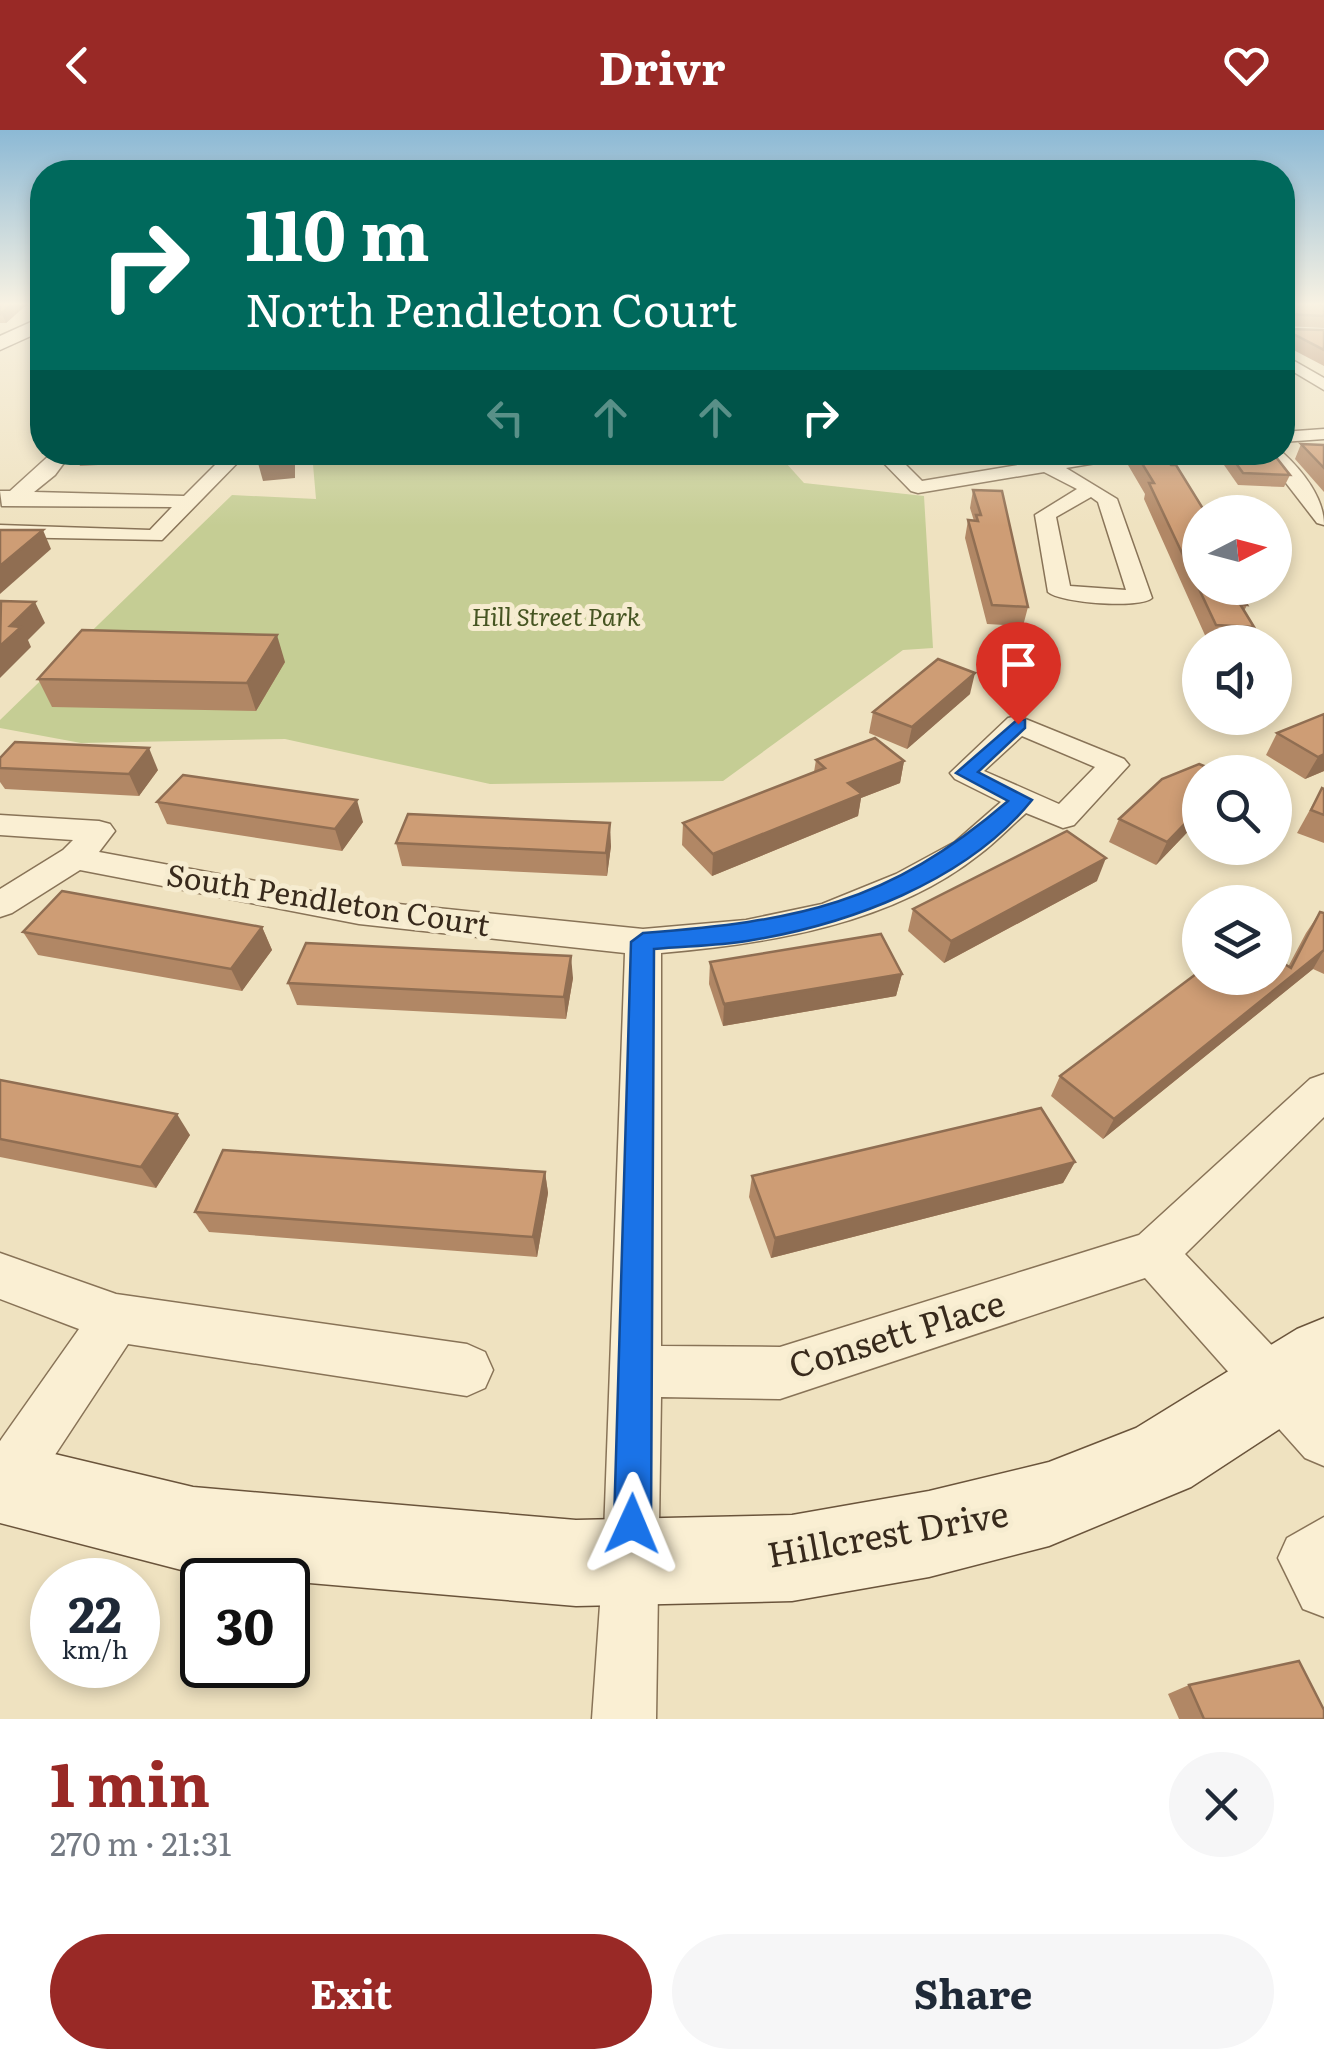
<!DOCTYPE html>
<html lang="en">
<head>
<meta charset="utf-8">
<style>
	body { margin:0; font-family:Literata,serif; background:#f6f6f7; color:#1f2937; height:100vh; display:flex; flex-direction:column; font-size:38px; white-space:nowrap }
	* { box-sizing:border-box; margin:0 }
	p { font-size:32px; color:#747a83 }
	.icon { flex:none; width:55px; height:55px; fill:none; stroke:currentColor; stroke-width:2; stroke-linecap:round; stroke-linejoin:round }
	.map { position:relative; height:1589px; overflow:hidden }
	.drawer { display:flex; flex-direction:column; background:#fff; flex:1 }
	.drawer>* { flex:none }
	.banner { position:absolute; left:30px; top:30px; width:1265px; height:305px; border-radius:40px; box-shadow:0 5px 15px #0003; background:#00695c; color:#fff; overflow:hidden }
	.needle { width:65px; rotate:84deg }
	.buttons { position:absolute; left:1182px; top:365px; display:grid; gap:20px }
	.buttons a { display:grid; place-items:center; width:110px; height:110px; border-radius:50%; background:#fff; box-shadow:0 5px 15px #0003; font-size:50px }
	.speed { position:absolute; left:30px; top:1428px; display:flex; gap:20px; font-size:50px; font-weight:700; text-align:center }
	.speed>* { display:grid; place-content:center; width:130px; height:130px; border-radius:50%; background:#fff; box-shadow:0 5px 15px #0003; line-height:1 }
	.speed small { font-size:25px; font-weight:400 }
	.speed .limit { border:5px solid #111; border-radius:15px; background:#fff; color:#111 }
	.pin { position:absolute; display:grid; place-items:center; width:85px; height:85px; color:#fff; margin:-102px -42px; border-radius:50% 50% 50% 0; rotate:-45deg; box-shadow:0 0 10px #0007 }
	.pin .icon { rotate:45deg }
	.me { position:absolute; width:110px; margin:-55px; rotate:1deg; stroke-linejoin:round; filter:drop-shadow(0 0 8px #0008) }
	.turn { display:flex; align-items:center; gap:35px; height:210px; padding:0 50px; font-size:45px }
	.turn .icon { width:130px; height:130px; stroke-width:2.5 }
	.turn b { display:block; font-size:70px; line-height:85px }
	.lanes { display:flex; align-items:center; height:95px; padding:0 50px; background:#0003; justify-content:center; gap:50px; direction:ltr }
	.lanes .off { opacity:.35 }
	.round { display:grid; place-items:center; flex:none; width:105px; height:105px; border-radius:52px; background:#f6f6f7 }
	.overview { display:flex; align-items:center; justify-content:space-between; height:170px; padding:0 50px }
	h1 { font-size:60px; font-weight:700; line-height:75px; color:#992926 }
	.button { display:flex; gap:20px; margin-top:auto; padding:20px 50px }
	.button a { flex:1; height:115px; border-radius:60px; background:#992926; color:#fff; font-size:40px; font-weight:700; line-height:115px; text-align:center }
	.button a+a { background:#f6f6f7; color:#1f2937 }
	header { display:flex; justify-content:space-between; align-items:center; height:130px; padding:0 50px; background:#992926; color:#fff; font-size:45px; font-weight:700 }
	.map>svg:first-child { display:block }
</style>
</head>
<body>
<header><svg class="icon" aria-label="back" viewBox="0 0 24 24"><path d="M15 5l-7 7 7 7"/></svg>Drivr<svg class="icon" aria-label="heart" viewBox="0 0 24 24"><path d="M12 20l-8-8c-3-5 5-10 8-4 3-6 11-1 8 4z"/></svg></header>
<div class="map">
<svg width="1324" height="1589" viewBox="0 0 1324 1589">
	<rect width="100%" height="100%" fill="#efe2c0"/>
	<path fill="#c5cd94" d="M312,323H777L804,353L924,366L933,518L903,520L723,651L490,654L285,609L81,613L0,598V590L232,365L316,369Z"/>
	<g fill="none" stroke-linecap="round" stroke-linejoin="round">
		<g stroke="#887357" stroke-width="3">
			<g id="street">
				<path d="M1282,224L1324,248V260L1282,235Z"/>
				<path d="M1324,299V309L1282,312V302Z"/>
				<path d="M53,322H72L55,345L34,362L184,366L228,322H248L162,410L0,407V395L150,400L172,377L2,376L0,361H10Z"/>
				<path d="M873,322H893L922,351L1095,322H1141L1132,327L1066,338L1117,369L1152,468C1140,479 1060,473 1048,462L1035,385L1077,359L1044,342L918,363L911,361ZM1091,367L1098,372L1126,460L1070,456L1056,387Z"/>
				<path d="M1262,322H1282C1303,341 1324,368 1324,395L1317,393Z"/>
				<path d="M1018,586L1124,629L1129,635L1074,695L1063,698L1026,683C1010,697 996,712 980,724C892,794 769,814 661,823V1216L780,1217L1139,1105L1310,949L1324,944V987L1185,1124L1324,1270V1336L1305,1328L1145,1148L780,1269L661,1267L656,1589H592L603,1432L625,823L359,794L80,740L12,783L0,787V759L63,720L73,710L0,705V685L99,691L110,694L115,701L99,722L359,770L643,799L746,790L822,774L896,744L955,712L1001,672L955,649L950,643L1008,588ZM1022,606L1095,637L1059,674L984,641Z"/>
				<path d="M0,1123L116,1164L467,1214L485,1222L493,1240L485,1258L467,1266L128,1214L20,1378L0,1386V1311L79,1199L0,1169Z"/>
				<path d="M1324,1387V1487L1303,1479L1278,1428L1287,1408Z"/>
			</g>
		</g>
		<g stroke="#6a543b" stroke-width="3">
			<g id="secondary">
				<path d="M42,187V201L0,220V206Z"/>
				<path d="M1324,1188V1270L1191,1357L1049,1416L929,1447L792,1471L576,1476L193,1443L0,1393V1311L193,1357L576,1390L792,1385L929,1361L1049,1332L1136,1298L1297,1199Z"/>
			</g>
		</g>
		<use href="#street" fill="#faefd3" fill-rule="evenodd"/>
		<use href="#secondary" fill="#faefd3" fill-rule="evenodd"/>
	</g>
	<g fill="#b18765">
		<path d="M0,173L24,177L6,193H0Z"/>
		<path d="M1282,173H1324V198L1286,196L1287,199L1324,200V236L1282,214Z"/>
		<path d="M1301,314L1324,315V362L1295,329Z"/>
		<path d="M75,322H210L207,329L80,336Z"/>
		<path d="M804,322H840L807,326Z"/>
		<path d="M1133,322H1162L1200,458L1247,475L1244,481L1254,497L1247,512H1208L1144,369L1145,364L1128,335Z"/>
		<path d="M1218,322H1272L1290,345L1284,357L1238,355L1217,325Z"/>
		<path d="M973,360L1028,477L1023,496L987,494L965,408L968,390L974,391L970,378Z"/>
		<path d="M285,532L256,581L52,577L38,549Z"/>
		<path d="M970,564L907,619L869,603L873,582Z"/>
		<path d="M1324,584V641L1305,649L1266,625L1277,603Z"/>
		<path d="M0,628L158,640L139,666L5,659L0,652Z"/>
		<path d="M816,630L904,631L900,653L861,668L858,686L712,746L682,715L683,693L814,642Z"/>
		<path d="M1200,642V689L1156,735L1109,712L1119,689Z"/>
		<path d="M1322,658L1324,659V713L1297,703Z"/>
		<path d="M157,672L363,692L342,721L167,694Z"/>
		<path d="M396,713L611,716L607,746L402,736Z"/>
		<path d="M1097,751L944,833L908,801L913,779Z"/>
		<path d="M1320,782L1324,783V844L1313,839L1103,1009L1051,966L1060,946L1288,837L1306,803Z"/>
		<path d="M262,797L272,820L242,861L38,825L23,802Z"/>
		<path d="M710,832L902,844L896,866L723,896L709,854Z"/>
		<path d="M573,848L566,889L297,875L288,853Z"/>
		<path d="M0,950L190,1005L156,1058L0,1027Z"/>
		<path d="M1075,1032L1063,1053L771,1128L749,1067L752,1046Z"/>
		<path d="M545,1042L548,1063L537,1127L209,1102L195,1082Z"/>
		<path d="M1189,1555L1324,1589H1179L1168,1564Z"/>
	</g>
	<g fill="#906e52">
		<path d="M14,173H34L24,177L6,193L2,184Z"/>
		<path d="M290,322H295V348L263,351L258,333Z"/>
		<path d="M43,400L51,419L0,464V436Z"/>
		<path d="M35,472L45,493L28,510L31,517L0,548V516L10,496Z"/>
		<path d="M277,505L285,532L256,581L247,553Z"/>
		<path d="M975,543L970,564L907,619L912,597Z"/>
		<path d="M149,618L158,640L139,666L129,644Z"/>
		<path d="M1324,624V641L1305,649L1318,627Z"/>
		<path d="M904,631L900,653L861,668L858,686L712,746L713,724L848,653Z"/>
		<path d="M357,670L363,692L342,721L335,699Z"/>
		<path d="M1200,678V689L1156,735L1167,712Z"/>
		<path d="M610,693L611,716L607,746L606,723Z"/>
		<path d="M1106,728L1097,751L944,833L951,811Z"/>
		<path d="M262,797L272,820L242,861L231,839Z"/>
		<path d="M1324,820L1313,839L1103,1009L1114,989Z"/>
		<path d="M571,826L573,848L566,889L564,867Z"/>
		<path d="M902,844L896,866L723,896L724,874Z"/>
		<path d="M177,984L190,1005L156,1058L141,1037Z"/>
		<path d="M1075,1032L1063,1053L771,1128L775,1108Z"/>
		<path d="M545,1042L548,1063L537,1127L533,1107Z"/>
	</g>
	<g fill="#ce9d75" stroke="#906e52" stroke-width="2.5">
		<path d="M0,173H14L0,184Z"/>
		<path d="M1282,173H1317L1324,176V186L1287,184L1283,188L1287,199L1324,200V220L1282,198Z"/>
		<path d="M1301,314L1324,315V338Z"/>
		<path d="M259,322H290V330L258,333Z"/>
		<path d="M1135,322H1162L1171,335H1176L1205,382H1200V458H1237L1247,475L1240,474L1254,497L1216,495L1149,353H1154Z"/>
		<path d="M1228,322H1272L1290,345L1243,343Z"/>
		<path d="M973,360L1002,361L1028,477L992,475L968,390L978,391L976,385H981Z"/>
		<path d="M0,400H43L0,436Z"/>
		<path d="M1,471L35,472L10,496L21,497L0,516Z"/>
		<path d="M82,500L277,505L247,553L38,549Z"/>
		<path d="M938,529L975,543L912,597L873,582Z"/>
		<path d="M1324,584V624L1318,627L1277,603Z"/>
		<path d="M875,608L904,631L848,653L862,664L713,724L683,693L825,638L816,630Z"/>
		<path d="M15,612L149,618L129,644L0,638V628Z"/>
		<path d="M1199,634L1219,642H1200V678L1167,712L1119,689L1162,649Z"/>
		<path d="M183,645L357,670L335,699L157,672Z"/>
		<path d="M1322,658L1324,659V685L1311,680Z"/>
		<path d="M408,684L610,693L606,723L396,713Z"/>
		<path d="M1067,701L1106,728L951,811L913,779Z"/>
		<path d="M62,761L262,797L231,839L23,802Z"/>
		<path d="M1320,782L1324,783V820L1114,989L1060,946L1200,841V848H1275V828L1291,838Z"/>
		<path d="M881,804L902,844L724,874L710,832Z"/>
		<path d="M306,813L571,826L564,867L288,853Z"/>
		<path d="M0,950L177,984L141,1037L0,1009Z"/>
		<path d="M1041,978L1075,1032L775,1108L752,1046Z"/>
		<path d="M223,1020L545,1042L533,1107L195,1082Z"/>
		<path d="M1299,1531L1324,1580V1589H1204L1189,1555Z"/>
	</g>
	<linearGradient id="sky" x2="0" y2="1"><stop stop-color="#8cb9d5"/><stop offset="0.44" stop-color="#f8f2e3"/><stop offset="1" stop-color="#f8f2e3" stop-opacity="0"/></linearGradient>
	<rect width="1324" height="396" fill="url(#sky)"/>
	<path fill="#1a73e8" stroke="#114b97" stroke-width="2.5" d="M1018,589L1025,590V598L978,642L1032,670C966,752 847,795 747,811C716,816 685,816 654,819L651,1394L645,1407L632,1412L619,1407L614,1394L631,812L643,803C797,791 887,775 1008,671L956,643Z"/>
	<g text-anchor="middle" stroke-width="10" stroke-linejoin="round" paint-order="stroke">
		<g font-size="25" font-style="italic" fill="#465522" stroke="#f6ecd0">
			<text x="556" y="496">Hill Street Park</text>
		</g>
		<g font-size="30" fill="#382a1c" stroke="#f6ecd0">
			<text transform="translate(328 771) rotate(9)" y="10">South Pendleton Court</text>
		</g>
		<g font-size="35" fill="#382a1c" stroke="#f6ecd0">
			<text transform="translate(897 1205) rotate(-17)" y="12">Consett Place</text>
			<text transform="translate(888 1405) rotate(-10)" y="12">Hillcrest Drive</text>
		</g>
	</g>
</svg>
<div class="buttons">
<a><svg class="needle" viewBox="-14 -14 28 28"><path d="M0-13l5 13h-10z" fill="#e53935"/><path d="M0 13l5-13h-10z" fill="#747a83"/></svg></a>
<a><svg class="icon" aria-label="sound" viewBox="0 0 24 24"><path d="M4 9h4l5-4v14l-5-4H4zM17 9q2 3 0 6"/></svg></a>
<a><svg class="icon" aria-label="search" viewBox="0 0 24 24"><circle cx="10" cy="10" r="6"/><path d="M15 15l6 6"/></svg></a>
<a><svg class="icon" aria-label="layers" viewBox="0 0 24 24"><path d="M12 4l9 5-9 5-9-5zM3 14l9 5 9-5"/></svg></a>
</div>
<div class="speed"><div>22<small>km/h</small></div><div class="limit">30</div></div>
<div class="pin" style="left:1018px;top:594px;background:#d93025"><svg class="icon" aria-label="arrive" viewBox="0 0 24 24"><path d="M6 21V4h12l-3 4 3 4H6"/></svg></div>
<svg class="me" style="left:632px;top:1394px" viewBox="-20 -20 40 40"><path d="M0-17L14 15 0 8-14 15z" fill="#1a73e8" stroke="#fff" stroke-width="4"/></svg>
<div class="banner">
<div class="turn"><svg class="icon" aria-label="right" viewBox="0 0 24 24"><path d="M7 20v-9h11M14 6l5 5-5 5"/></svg><div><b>110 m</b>North Pendleton Court</div></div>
<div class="lanes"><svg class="icon off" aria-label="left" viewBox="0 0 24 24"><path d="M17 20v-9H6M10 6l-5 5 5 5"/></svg><svg class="icon off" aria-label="ahead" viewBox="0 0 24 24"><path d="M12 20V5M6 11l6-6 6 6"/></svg><svg class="icon off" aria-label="ahead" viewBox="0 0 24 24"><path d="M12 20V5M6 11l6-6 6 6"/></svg><svg class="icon" aria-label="right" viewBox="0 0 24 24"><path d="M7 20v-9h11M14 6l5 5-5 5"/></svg></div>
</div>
</div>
<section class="drawer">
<div class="overview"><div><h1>1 min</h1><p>270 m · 21:31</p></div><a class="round"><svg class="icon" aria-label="close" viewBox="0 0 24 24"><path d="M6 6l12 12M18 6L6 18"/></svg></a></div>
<div class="button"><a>Exit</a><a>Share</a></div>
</section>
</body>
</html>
